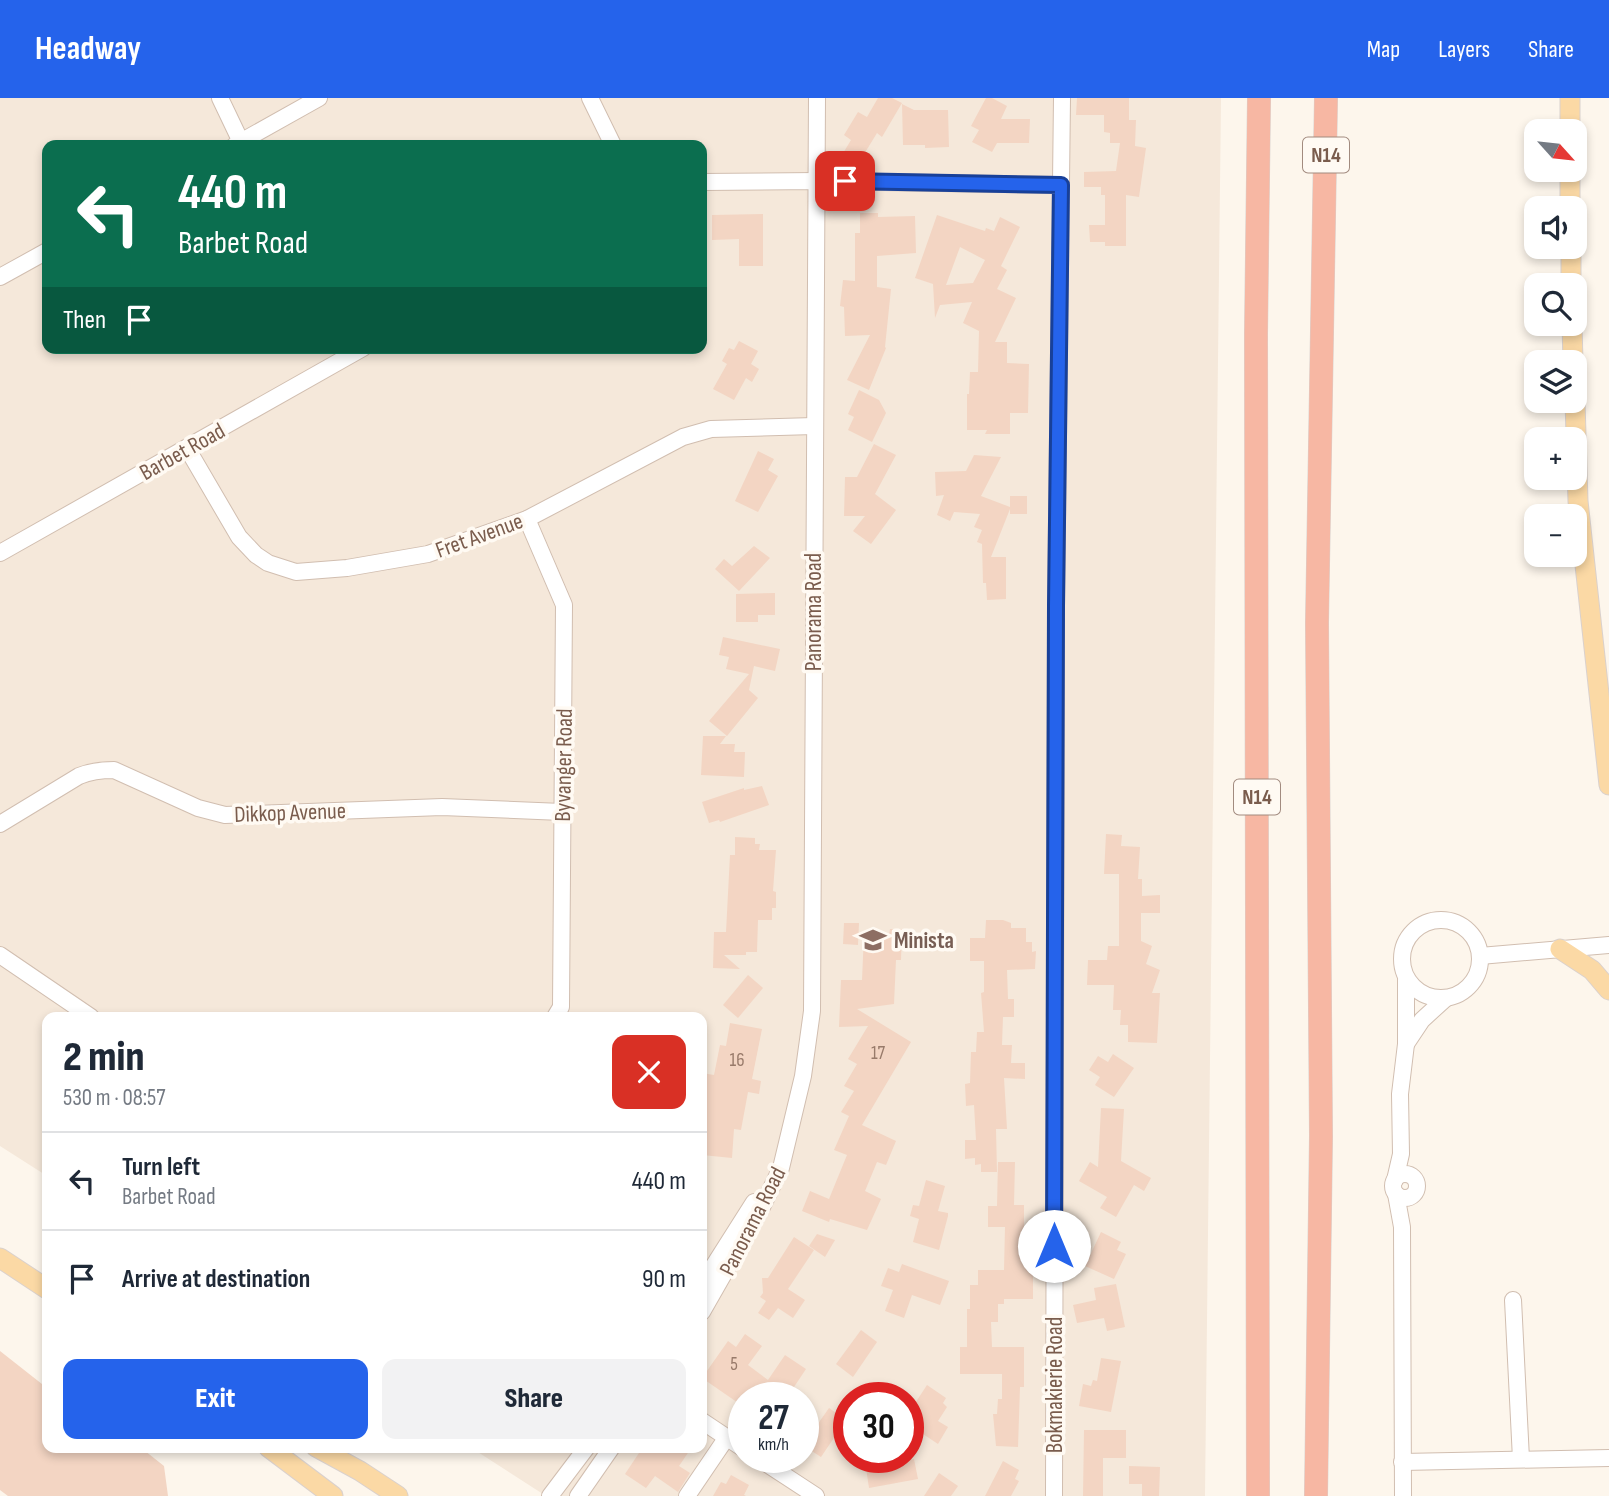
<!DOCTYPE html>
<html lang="en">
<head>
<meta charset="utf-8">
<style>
	body { margin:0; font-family:"Sofia Sans Condensed",sans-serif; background:#f2f2f3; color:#1f2937; height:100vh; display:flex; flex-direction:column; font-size:26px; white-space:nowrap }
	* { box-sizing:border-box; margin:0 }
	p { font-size:23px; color:#747a83 }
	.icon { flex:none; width:38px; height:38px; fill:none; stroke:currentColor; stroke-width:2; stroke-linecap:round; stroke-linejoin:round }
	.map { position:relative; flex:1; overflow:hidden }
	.sheet { position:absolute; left:42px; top:914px; width:665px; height:441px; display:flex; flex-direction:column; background:#fff; border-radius:14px; box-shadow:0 4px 10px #0003 }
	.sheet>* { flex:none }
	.banner { position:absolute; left:42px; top:42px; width:665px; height:214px; border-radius:14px; box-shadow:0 4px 10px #0003; background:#0b6e4f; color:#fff; overflow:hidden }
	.needle { width:46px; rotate:117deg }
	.controls { position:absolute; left:1524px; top:21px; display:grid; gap:14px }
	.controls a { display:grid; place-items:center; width:63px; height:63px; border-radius:14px; background:#fff; box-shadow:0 4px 10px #0003; font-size:35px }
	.speed { position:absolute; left:728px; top:1284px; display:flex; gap:14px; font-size:35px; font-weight:700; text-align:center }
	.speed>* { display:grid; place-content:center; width:91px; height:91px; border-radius:50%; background:#fff; box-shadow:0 4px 10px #0003; line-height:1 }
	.speed small { font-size:18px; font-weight:400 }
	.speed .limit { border:10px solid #d22; background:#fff; color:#111 }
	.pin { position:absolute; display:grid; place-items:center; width:60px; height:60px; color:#fff; margin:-30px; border-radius:14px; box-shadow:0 4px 10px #0006 }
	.me { position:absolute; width:77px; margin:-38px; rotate:0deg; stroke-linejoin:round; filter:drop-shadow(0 0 5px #0008) }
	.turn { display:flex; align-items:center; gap:24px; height:147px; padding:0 21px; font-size:32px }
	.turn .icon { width:91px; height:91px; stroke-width:2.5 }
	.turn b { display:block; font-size:49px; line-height:60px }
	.then { display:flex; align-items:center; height:66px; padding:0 21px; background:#0003; gap:14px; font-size:26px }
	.round { display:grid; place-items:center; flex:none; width:74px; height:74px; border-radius:14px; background:#f2f2f3 }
	.head { display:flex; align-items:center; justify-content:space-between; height:119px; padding:0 21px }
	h1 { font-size:42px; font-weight:800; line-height:52px }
	.primary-button { display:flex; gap:14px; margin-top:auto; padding:14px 21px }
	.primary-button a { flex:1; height:80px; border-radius:14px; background:#2563eb; color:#fff; font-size:28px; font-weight:800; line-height:80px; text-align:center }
	.primary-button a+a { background:#f2f2f3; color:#1f2937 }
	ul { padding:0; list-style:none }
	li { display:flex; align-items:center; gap:21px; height:98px; padding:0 21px; border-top:2px solid #e0e1e3 }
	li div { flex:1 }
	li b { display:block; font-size:26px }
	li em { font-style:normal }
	header { display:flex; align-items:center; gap:42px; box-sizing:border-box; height:98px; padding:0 35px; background:#2563eb; color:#fff }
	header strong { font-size:33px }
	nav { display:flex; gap:38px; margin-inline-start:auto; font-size:24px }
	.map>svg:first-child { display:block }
</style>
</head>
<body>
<header>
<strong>Headway</strong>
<nav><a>Map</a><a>Layers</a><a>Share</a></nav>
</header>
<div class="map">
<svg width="1609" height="1398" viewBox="0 0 1609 1398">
	<rect width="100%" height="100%" fill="#fdf6ec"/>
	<path fill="#f5e8da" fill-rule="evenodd" d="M0,0H1221L1205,1398H546L470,1349H702V919H47V1078L0,1048ZM47,47H702V250H47ZM744,1300H803V1360H744ZM849,1300H908V1360H849Z"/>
	<g fill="#f3d5c3" fill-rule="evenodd">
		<path d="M878,0H892L902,5L882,39L877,35L858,66L842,57L851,42L844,37L858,14L867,19Z"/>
		<path d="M986,0H992L1007,8L1001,21H1030L1029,45H997L992,54L972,44L979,32L971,28Z"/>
		<path d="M1077,0H1129V22H1136L1135,48L1146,50L1139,99L1126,97V148H1105V144H1090L1089,127H1105V97H1101V89H1084V74L1116,73L1120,45H1110V35L1104,34V17H1076Z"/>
		<path d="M902,6L914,12H948L949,49L925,50V47H903Z"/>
		<path d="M860,115H878V119L915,118L916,155L877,158V189L891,191L885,249L886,250L869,292L847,282L870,237L845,238L844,209L840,208L843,182L855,183V135H860Z"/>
		<path d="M763,116V168H739V141L712,142V117Z"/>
		<path d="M937,117L985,133L986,130L994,133L1000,119L1020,129L1001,168L1007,172L997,191L1016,200L995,244H1007V265L1029,266L1028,315H1010V336H985L987,332H967V296H969L970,274H978L979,233L963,225L972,204L940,207L935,220L933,186L915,180ZM960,149L985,162L973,185L946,187Z"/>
		<path d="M739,243L758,253L751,266L759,271L752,284L746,280L734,302L713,291L727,266L722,263L729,250L734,252Z"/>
		<path d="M859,292L879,302L886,315L872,344L848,332L854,319L848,316Z"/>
		<path d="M874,346L896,357L875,396L896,412L871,446L853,433L865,418H844L845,379H857Z"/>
		<path d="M758,353L774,361L768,372L778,378L758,414L735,403Z"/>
		<path d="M974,357L1001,359L981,398L1010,409V398H1027V416H1010V411L991,459H1006V501L987,502L986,485H983L982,446L977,444L982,432L974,429L980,416L954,414L950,423L937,417L944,397L936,398L935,374L966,373Z"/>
		<path d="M754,448L770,460L739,493L715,471L724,461L732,468Z"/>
		<path d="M775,495V517H758V524H736V496Z"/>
		<path d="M723,539L780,551L775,573L754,568L749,592L758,600L727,638L709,623L749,576L726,571L729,559L719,557Z"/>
		<path d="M703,638H726L720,646H735L734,654H745L744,679L701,677Z"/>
		<path d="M762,688L769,707L720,724L719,722L709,725L702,704L744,690V692Z"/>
		<path d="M1106,736L1122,737L1121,748L1140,749L1138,781H1142V798L1160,797V815H1141V843L1152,848L1146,866L1160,872L1152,895H1160L1157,945L1128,944V927H1120L1121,912H1113L1114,887H1087L1088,862H1107L1108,848H1119V776H1104Z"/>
		<path d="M735,739L755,740V746H760L759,752H776L773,793L776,794V810H772V822H758L757,854H746V857H724L740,871L713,870L714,834H726L730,757H735Z"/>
		<path d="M986,822H1003L1011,825V830H1026V844H1032V854L1036,853L1035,871L1007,872L1008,901H1014V919H1003L1002,947H1012L1011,965H1025V981L1004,980L1007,1031H996L997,1074H981V1066L975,1067V1060L965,1061V1042H976L974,1007L966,1008L965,986L970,985L971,954H976L977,934H984L981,895L984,894V863H970V840H985Z"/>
		<path d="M844,825H859L858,847L843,846Z"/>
		<path d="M890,831H902L901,862H896L894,906L857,911L911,944L862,1027L896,1043L886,1067L877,1064L865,1093L881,1101L867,1132L830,1121L829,1124L802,1113L810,1093L829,1101L847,1057L834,1052L849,1018L841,1014L854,993L844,988L857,966L848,961L868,928L839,929L841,882H862L864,836L889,837Z"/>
		<path d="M748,877L763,890L738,920L723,907Z"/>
		<path d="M730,925L762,931L752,981L761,983L759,996L748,994L741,1032L734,1031L732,1060L702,1057V975L714,977L720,947L726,948Z"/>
		<path d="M1113,956L1134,970L1114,999L1095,987L1100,979L1089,972L1098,958L1108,964Z"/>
		<path d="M1101,1010L1124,1011L1121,1063L1151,1080L1144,1093L1134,1087L1116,1119L1100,1110L1107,1099L1079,1083L1090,1064L1098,1069Z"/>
		<path d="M998,1064H1015L1014,1107H1024V1169H1033V1201H1004V1206H998V1224H991L992,1249H1024V1289H1020L1018,1349L996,1348L993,1316H997L998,1301H1002V1276H960V1249H967V1211H970V1187H978V1172H1004L1005,1129H988V1108H997Z"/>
		<path d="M926,1082L945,1088L938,1113L948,1115V1118L939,1152L913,1144L919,1121L910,1118L913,1107L919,1108Z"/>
		<path d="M1101,1134L1121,1144L1117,1152L1126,1156L1114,1181L1085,1168Z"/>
		<path d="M817,1136L835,1142L825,1159L809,1148Z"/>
		<path d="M794,1139L814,1152L788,1191L805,1202L793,1220L778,1210L769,1222L758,1215L766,1203L760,1199L763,1195L762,1180H768Z"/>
		<path d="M902,1166L949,1183L940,1207L912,1197L904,1220L885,1213L893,1192L881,1188L888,1170L899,1174Z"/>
		<path d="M1116,1186L1125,1229L1107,1233L1104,1220L1077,1225L1073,1207L1096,1202L1094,1190Z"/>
		<path d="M861,1232L877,1244L853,1279L836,1266Z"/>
		<path d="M745,1236L762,1248L748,1267L768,1282L785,1257L806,1271L794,1289L796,1300H744V1309L702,1280L728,1243L736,1249Z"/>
		<path d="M0,1253L47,1290V1349H140L164,1368L168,1398H8L0,1392Z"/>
		<path d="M1101,1260L1121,1263L1111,1314L1079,1308L1083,1286L1091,1288L1093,1282L1097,1283Z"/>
		<path d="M927,1287L946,1300L943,1305L947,1309L938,1323L948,1329L938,1346L908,1326V1316Z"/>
		<path d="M829,1310L846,1322L821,1359L804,1348L809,1341L803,1335L810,1326L815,1330Z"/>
		<path d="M1084,1332H1126V1360H1103V1398H1083Z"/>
		<path d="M643,1349H692L679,1368L690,1375L678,1394L655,1378L646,1390L625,1376Z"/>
		<path d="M914,1361L918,1381L869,1390L866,1370Z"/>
		<path d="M1003,1363L1019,1372L1015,1381L1019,1383L1011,1398H985Z"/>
		<path d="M1129,1368L1160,1369L1159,1398H1142V1386H1129Z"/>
		<path d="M939,1375L958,1388L951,1398H924Z"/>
		<path d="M731,1377L749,1387L744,1397L746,1398H713L721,1384L726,1386Z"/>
	</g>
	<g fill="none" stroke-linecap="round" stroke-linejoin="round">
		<g stroke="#d1beb0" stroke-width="18">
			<g id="minor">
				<path d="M220,0L241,44"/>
				<path d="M590,0L613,47"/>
				<path d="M235,47L319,0"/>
				<path d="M702,84L818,83L1061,87"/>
				<path d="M0,179L47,153"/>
				<path d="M187,350L239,439L256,457L268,465L296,474L347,470L428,456L527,421L683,339L711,331L814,328"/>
				<path d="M527,421L564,507L561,909L555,919"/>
				<path d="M0,455L363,250"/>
				<path d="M0,726L79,678C91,673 101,672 114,672L198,710L225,717L442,709L562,714"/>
				<circle cx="1441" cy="861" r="39"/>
				<path d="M0,857L91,919"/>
				<path d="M1480,858L1609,847"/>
				<path d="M1406,946L1422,922L1445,901"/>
				<circle cx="1405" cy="1088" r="12"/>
				<path d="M1395,1082L1401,1056L1400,996L1406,946V882"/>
				<path d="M1396,1096L1402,1129L1403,1398"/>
				<path d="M702,1186L754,1104"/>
				<path d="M1513,1202L1521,1361"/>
				<path d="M702,1214L762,1109L781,1070L803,978L812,913L817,0"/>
				<path d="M702,1323L744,1351"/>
				<path d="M758,1360L816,1398"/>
				<path d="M1402,1364L1609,1360"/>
				<path d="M550,1398L587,1349"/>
				<path d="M578,1398L612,1349"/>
				<path d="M687,1398L727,1339"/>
				<path d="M1054,1398L1056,508L1062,0"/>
			</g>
		</g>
		<g stroke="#dad1cd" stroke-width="21">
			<g id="major">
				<path d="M1570,0V33"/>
				<path d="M1570,72V110"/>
				<path d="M1571,149V187"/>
				<path d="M1572,226L1573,264"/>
				<path d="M1575,303L1578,403L1609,687"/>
				<path d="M1560,851L1592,872L1609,892"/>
				<path d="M0,1160L47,1191"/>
				<path d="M268,1349L333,1398"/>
				<path d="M316,1349L360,1373L398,1398"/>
			</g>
		</g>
		<g stroke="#dad1cd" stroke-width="24">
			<g id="highway">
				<path d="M1258,1398L1256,236L1259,0"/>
				<path d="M1316,1398L1321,1038L1317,525L1326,0"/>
			</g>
		</g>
		<use href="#minor" stroke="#fff" stroke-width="16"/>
		<use href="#major" stroke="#fbd9a5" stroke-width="19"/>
		<use href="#highway" stroke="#f7b7a3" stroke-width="23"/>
	</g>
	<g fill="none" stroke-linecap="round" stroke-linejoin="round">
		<g stroke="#184099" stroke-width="18">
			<path id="route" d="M845,83L1061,87L1056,508L1054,1148"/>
		</g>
		<use href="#route" stroke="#2563eb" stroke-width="12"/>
	</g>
	<defs>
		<g id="school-bare" transform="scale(2.1)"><path d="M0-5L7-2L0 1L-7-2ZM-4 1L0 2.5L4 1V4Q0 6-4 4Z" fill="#8d6e63" stroke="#fffaf3" stroke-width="2.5" paint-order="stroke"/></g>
	</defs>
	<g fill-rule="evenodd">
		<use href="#school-bare" x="873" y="842"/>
	</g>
	<g text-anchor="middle" stroke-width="7" stroke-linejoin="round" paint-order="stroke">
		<g font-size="19" fill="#987a6a">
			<text x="878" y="961">17</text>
			<text x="737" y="968">16</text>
			<text x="734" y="1272">5</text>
		</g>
		<g fill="#fffaf3" stroke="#a28b7f" stroke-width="2">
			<rect x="1303" y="39.5" width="46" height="35" rx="5"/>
			<rect x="1234" y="681.5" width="46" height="35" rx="5"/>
		</g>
		<g font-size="21" font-weight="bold" fill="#7a5c4d">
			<text x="1326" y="64">N14</text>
			<text x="1257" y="706">N14</text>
		</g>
		<g font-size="23" fill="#7a5c4d" stroke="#fffaf3">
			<text transform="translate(182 353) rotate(-29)" y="8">Barbet Road</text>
			<text transform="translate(479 437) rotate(-20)" y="8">Fret Avenue</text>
			<text transform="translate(813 514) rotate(-90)" y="8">Panorama Road</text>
			<text transform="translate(563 667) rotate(-89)" y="8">Byvanger Road</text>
			<text transform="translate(290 714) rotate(-2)" y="8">Dikkop Avenue</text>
			<text transform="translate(752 1123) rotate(-63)" y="8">Panorama Road</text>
			<text transform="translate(1054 1287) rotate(-90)" y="8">Bokmakierie Road</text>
		</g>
		<g font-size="23" font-weight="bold" fill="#785e54" stroke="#fffaf3" text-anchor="start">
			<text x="894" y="850">Minista</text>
		</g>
	</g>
</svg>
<div class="controls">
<a><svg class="needle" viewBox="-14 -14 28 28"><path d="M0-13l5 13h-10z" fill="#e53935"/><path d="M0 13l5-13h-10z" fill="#747a83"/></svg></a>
<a><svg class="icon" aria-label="sound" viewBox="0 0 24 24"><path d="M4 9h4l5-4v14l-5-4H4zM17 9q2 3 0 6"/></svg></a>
<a><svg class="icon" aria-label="search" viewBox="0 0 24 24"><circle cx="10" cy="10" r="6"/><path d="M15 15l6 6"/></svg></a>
<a><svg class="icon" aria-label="layers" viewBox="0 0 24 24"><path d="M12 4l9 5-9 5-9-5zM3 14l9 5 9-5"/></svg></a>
<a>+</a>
<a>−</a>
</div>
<div class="speed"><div>27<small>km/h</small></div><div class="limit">30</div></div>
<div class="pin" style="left:845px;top:83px;background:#d93025"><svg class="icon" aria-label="arrive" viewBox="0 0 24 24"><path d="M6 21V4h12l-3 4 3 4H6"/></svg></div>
<svg class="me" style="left:1054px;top:1148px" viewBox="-20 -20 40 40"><circle r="19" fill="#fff"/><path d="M0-13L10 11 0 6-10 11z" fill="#2563eb"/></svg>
<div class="banner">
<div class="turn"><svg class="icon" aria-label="left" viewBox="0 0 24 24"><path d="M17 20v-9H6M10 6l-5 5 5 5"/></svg><div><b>440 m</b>Barbet Road</div></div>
<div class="then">Then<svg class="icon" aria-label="arrive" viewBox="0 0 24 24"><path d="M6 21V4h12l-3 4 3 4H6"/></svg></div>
</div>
<section class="sheet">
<div class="head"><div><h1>2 min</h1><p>530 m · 08:57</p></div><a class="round" style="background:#d93025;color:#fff"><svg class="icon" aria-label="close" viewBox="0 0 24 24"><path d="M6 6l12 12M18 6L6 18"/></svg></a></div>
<ul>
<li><svg class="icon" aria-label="left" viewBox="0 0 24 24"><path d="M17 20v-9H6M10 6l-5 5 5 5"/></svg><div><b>Turn left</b><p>Barbet Road</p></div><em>440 m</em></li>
<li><svg class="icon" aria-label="arrive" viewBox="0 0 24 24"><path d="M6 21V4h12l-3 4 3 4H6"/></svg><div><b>Arrive at destination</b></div><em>90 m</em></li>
</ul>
<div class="primary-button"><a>Exit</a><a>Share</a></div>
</section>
</div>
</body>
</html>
